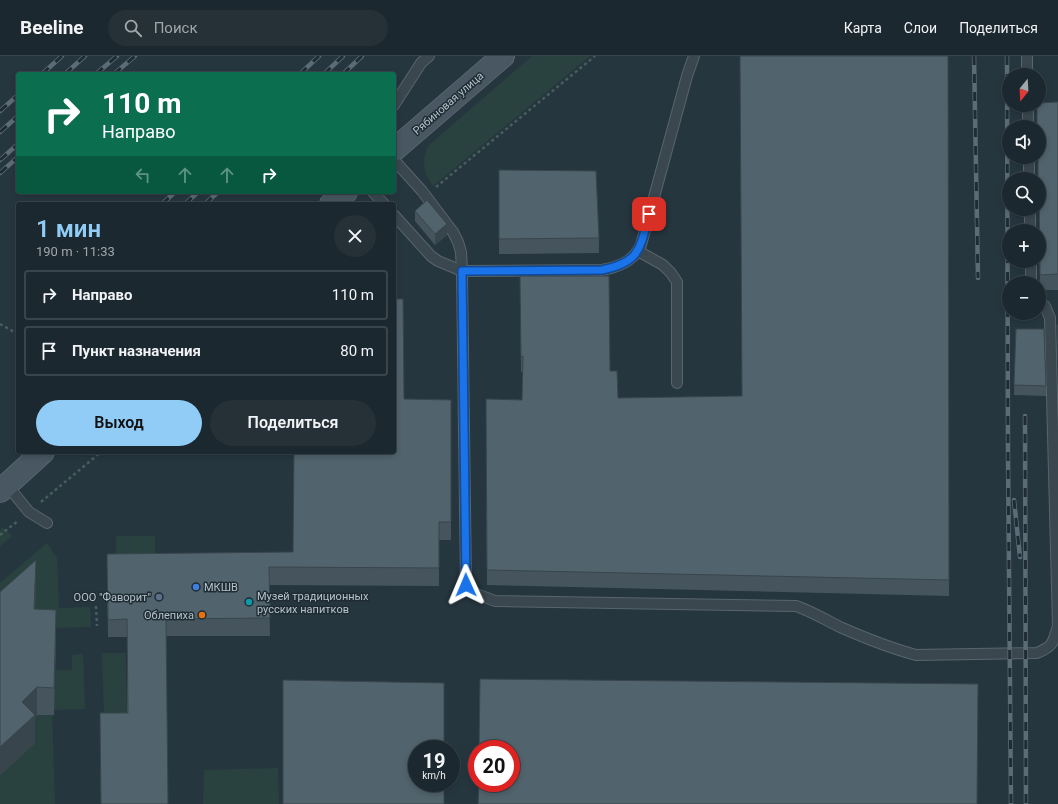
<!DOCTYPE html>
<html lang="ru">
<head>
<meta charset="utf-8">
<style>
	body { margin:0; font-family:Roboto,sans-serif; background:#253037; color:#f1f3f6; height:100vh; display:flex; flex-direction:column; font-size:15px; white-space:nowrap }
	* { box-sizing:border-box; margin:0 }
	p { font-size:13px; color:#a0a6aa }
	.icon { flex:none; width:22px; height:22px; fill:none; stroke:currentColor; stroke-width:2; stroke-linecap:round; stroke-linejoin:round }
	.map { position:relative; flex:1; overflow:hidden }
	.drawer { position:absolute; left:16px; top:146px; width:380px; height:252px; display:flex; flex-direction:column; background:#1c282f; border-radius:4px; box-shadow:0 2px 6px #0003,0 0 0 1px #3a444b }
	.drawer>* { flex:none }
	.banner { position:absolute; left:16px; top:16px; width:380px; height:122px; border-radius:4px; box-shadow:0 2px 6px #0003,0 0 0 1px #3a444b; background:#0b6e4f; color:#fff; overflow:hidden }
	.needle { width:26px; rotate:198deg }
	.fabs { position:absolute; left:1002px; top:12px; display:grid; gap:8px }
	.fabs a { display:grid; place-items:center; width:44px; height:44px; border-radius:50%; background:#1c282f; box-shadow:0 2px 6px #0003,0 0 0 1px #3a444b; font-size:20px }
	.speed { position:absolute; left:408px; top:684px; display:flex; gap:8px; font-size:20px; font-weight:700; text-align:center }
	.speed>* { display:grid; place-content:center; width:52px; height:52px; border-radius:50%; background:#1c282f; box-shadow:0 2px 6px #0003,0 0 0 1px #3a444b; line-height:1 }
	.speed small { font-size:10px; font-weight:400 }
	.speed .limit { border:6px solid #d22; background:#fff; color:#111 }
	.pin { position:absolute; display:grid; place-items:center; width:34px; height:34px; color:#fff; margin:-17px; border-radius:8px; box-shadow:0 2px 6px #0006 }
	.me { position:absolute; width:44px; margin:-22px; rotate:359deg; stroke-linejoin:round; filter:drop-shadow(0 0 3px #0008) }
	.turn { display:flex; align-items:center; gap:14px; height:84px; padding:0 20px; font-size:18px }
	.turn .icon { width:52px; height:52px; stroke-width:2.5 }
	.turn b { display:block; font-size:28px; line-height:34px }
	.lanes { display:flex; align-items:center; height:38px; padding:0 20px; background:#0003; justify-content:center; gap:20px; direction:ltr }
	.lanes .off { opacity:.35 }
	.round { display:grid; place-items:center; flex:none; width:42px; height:42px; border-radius:21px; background:#253037 }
	.head { display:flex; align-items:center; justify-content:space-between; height:68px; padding:0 20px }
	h1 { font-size:24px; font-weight:600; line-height:30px; color:#90ccf5 }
	.primary-button { display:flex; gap:8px; margin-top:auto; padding:8px 20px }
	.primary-button a { flex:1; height:46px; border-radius:24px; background:#90ccf5; color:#111; font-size:16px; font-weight:600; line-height:46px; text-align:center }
	.primary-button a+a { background:#253037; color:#f1f3f6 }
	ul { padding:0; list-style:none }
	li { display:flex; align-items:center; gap:12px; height:50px; margin:0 8px 6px; padding:0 12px; border:2px solid #3a444b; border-radius:4px }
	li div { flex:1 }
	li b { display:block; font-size:15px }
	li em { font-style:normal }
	header { display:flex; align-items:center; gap:24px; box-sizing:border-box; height:56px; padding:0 20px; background:#1c282f; border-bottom:1px solid #3a444b }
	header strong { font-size:19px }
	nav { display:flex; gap:22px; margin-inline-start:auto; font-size:14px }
	.search { width:280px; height:36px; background:#253037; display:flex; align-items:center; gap:10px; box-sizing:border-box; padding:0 14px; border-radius:22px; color:#a0a6aa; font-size:15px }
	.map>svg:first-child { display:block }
</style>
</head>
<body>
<header>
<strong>Beeline</strong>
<div class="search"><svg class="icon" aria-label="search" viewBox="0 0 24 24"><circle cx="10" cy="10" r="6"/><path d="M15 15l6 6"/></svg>Поиск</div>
<nav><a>Карта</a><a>Слои</a><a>Поделиться</a></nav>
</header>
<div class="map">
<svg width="1058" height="748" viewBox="0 0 1058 748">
	<rect width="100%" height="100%" fill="#26363f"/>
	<g fill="#29423f">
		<path d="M532,0H590L433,130C423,117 421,103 429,89Z"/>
		<path d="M3,471L12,480L0,490V474Z"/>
		<rect x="116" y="480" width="39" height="35"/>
		<path d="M47,487L57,502L59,552L90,551L91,571L53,572L54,614H72V599L83,598L85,653L52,654L55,748H0V527Z"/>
		<path d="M102,597H126L127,657L104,658Z"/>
		<path d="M278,712L279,748H203L204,714Z"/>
	</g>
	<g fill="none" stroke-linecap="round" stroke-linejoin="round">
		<g stroke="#58656d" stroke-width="12">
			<g id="lane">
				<path d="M1027,0V19"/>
				<path d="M394,49L421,7L429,0"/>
				<path d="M1028,49V71"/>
				<path d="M1029,101V123"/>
				<path d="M394,104L422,135L453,176L458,186L461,196L462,215L466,529L474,537L495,545L796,550C811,555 826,564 840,571C865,582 890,592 916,599L1037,597C1054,590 1053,586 1058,570L1050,262L1045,250L1039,247"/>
				<path d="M373,136L384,148"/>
				<path d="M1030,153V175"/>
				<path d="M394,159L431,200L438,205L462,215L602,214C619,211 634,205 641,189L687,20L694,0"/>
				<path d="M638,195L663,209L671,217L677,226V327"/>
				<path d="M1031,205V227"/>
				<path d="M7,429L29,456L47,467"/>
			</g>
		</g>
		<g stroke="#58656d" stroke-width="24">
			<g id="secondary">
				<path d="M394,94L503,0"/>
				<path d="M331,148L346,136"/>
				<path d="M0,435L43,396"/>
			</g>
		</g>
		<g stroke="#485e5c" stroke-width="2.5" stroke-dasharray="3 3" stroke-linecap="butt">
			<path d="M436,131L595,0"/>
			<path d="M0,268L18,278"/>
			<path d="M41,446L101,396"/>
			<path d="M0,479L18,465"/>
			<path d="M96,550L97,570"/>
		</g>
		<use href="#lane" stroke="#3a474f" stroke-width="10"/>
		<use href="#secondary" stroke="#485762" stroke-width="22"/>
		<g stroke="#5c6c76" stroke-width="4.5">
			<g id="rail">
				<path d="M974,0L978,222"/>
				<path d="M1007,0L1008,398L1011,748"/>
				<path d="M42,18L62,0"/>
				<path d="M65,18L85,0"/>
				<path d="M96,18L117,0"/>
				<path d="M114,18L135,0"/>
				<path d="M300,18L319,0"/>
				<path d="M324,18L343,0"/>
				<path d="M343,18L362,0"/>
				<path d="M0,55L18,39"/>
				<path d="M0,76L18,60"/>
				<path d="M0,104L18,88"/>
				<path d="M0,117L18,101"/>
				<path d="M162,148L175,136"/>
				<path d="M185,148L198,136"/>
				<path d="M205,148L218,136"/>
				<path d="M1025,360L1026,748"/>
				<path d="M1014,444L1020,501"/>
			</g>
		</g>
		<use href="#rail" stroke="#1f2c34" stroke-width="3" stroke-dasharray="9" stroke-linecap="butt"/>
	</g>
	<g fill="#46555d">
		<path d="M948,0L949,540L487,529L486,343L522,344L523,316H521L520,220L618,342L742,340Z"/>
		<path d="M1058,46V234H1040L1039,153Z"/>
		<path d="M499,114L599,182V197L499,198Z"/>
		<path d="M415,155L447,179L435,189L415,165Z"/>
		<path d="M1016,273L1046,330V340L1014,339Z"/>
		<path d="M404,343L451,344V484H439V530L269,529L270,580H166L168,748H101L100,657H127V581H108L107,498L293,496Z"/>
		<path d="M36,531L35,553L56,582L54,659H37L35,661V687L0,719V536Z"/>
	</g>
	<g fill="#39454c">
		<path d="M447,168V179L435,189V178Z"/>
		<path d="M36,504V531L34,581V553Z"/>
		<path d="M56,554V582L54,659V632Z"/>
		<path d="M37,631V659L35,661V687L0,719V691L22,646Z"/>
	</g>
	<g fill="#51636c" stroke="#39454c">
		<path d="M740,0H948L949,524L487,514L486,343L522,344L523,300L521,301L520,220H609L610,315H617L618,342L742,340Z"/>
		<path d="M1058,46V218L1040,219L1039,123H1038V101H1039V71H1037V49H1039V47Z"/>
		<path d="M499,114L596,115L599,182L499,183Z"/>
		<path d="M427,144L447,168L435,178L415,155Z"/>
		<path d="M394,243H403L404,343L451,344V466H439V512L269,511L270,562L166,563L168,748H101L100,657H128L127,563L108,564L107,498L293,496L294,396H394Z"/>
		<path d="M1057,269H1058V304Z"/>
		<path d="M1016,273H1044L1046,330L1014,329Z"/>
		<path d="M36,504L34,553L56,554L54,632L37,631L22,646L35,659L0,691V536Z"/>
		<path d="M480,623L978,628L977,748H478L479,727H511V693H479Z"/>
		<path d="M283,624L444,627V693H417V727H444V748H283Z"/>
	</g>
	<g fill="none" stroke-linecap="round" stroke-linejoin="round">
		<g stroke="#114b97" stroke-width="10">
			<path id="route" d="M466,529L462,215L602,214C641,206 640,192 649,158"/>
		</g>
		<use href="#route" stroke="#1a73e8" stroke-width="7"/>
	</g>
	<circle fill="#3f7fe0" stroke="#1f2c34" stroke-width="1.5" cx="196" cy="531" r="4"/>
	<circle fill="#5c6f8a" stroke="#1f2c34" stroke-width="1.5" cx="159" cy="541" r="4"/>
	<circle fill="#0f9aa8" stroke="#1f2c34" stroke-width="1.5" cx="249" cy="546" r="4"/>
	<circle fill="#e8710a" stroke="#1f2c34" stroke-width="1.5" cx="202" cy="559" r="4"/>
	<g text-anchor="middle" stroke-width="3" stroke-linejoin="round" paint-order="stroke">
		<g font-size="11" fill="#b6c2ca" stroke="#1f2c34">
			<text transform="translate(448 47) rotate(-41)" y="4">Рябиновая улица</text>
		</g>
		<g font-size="11" fill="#b6c2ca" stroke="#1f2c34" text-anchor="start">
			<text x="204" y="535">МКШВ</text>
			<text x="257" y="544">Музей традиционных<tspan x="257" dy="13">русских напитков</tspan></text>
			<text x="151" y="545" text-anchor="end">ООО "Фаворит"</text>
			<text x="194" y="563" text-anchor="end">Облепиха</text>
		</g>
	</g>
</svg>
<div class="fabs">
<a><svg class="needle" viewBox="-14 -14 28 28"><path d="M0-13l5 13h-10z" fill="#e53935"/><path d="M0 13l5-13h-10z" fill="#a0a6aa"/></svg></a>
<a><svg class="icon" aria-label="sound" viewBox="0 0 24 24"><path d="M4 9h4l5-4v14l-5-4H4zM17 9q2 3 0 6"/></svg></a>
<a><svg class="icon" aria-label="search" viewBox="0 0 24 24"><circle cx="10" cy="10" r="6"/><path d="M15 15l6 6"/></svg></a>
<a>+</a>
<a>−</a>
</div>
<div class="speed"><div>19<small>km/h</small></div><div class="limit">20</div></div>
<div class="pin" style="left:649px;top:158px;background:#d93025"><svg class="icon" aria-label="arrive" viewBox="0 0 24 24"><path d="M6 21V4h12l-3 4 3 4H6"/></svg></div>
<svg class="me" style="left:466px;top:529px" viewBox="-20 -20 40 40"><path d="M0-17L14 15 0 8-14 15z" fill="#1a73e8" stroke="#fff" stroke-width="4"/></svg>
<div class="banner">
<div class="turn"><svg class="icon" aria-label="right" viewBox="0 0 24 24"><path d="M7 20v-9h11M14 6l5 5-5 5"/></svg><div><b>110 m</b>Направо</div></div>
<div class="lanes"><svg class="icon off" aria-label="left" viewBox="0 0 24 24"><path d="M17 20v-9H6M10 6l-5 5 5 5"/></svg><svg class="icon off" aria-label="ahead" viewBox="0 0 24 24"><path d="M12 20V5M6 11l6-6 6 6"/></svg><svg class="icon off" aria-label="ahead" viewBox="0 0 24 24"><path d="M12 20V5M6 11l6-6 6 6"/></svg><svg class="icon" aria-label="right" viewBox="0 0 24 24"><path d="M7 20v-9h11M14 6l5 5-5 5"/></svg></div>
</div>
<section class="drawer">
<div class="head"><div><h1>1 мин</h1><p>190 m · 11:33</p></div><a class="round"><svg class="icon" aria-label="close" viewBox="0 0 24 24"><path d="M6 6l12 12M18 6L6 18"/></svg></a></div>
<ul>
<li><svg class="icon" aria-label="right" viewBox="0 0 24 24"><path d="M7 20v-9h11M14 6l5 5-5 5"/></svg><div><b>Направо</b></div><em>110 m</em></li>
<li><svg class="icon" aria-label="arrive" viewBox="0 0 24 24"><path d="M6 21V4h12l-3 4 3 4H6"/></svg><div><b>Пункт назначения</b></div><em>80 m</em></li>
</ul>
<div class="primary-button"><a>Выход</a><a>Поделиться</a></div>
</section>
</div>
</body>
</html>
